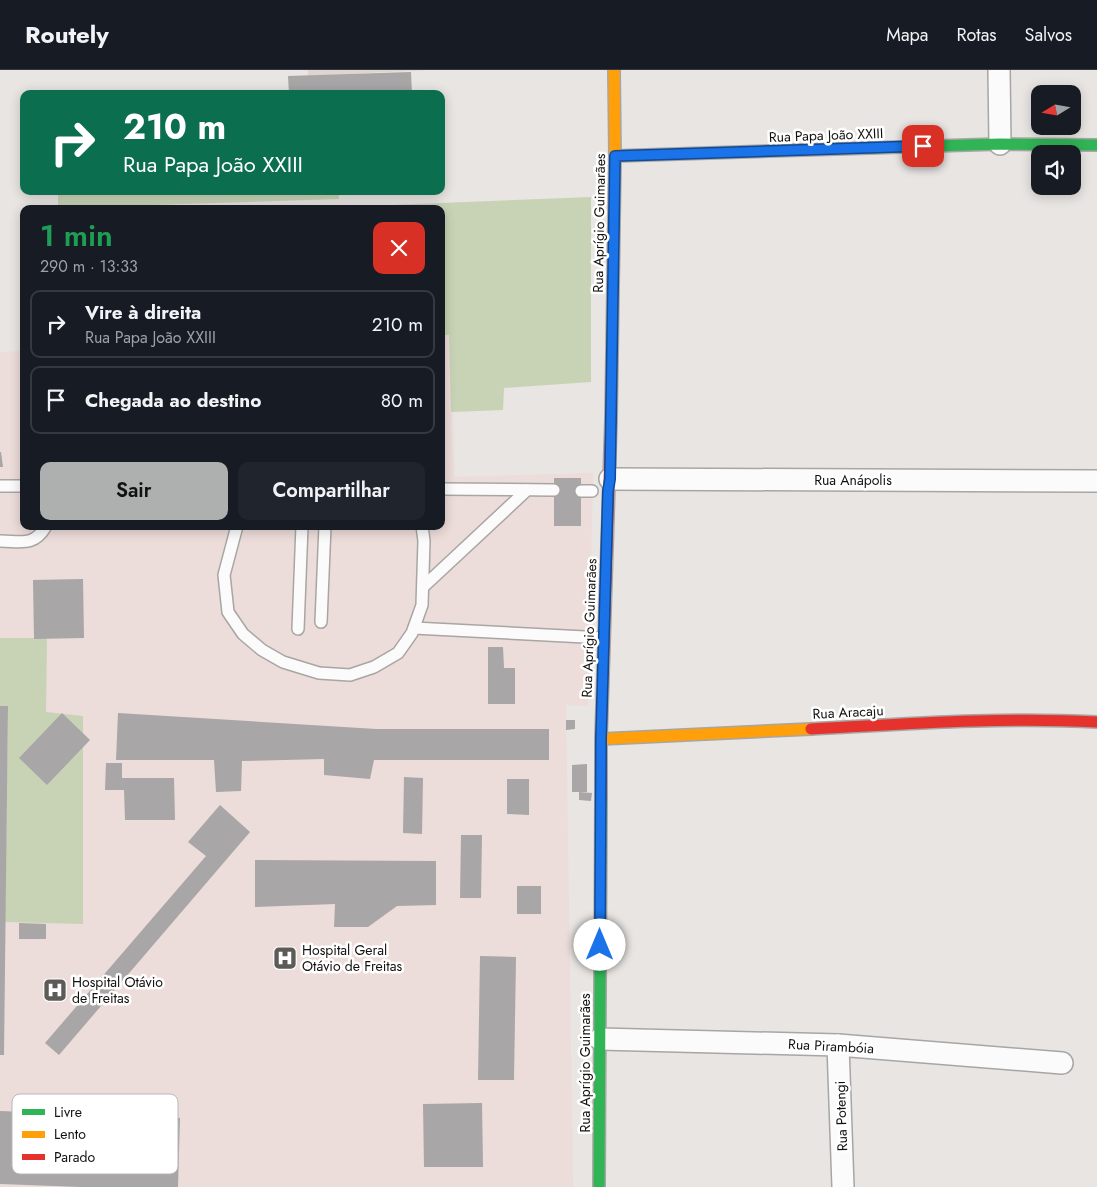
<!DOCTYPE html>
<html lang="pt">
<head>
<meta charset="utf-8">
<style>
	body { margin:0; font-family:Jost,sans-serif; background:#20242c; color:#f1f3f6; height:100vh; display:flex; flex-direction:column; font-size:19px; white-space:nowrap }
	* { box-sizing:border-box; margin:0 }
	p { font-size:16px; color:#9ea1a6 }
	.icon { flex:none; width:28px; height:28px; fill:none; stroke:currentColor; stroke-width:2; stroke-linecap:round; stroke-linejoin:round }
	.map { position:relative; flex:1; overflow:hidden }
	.sheet { position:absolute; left:20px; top:135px; width:425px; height:325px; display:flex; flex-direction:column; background:#171b24; border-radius:10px; box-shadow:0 2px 12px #0003 }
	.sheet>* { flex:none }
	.hud { position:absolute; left:20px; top:20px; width:425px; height:105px; border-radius:10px; box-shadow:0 2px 12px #0003; background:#0b6e4f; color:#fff; overflow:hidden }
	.needle { width:32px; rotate:259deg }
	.tools { position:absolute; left:1031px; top:15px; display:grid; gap:10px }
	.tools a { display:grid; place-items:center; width:50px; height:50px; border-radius:10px; background:#171b24; box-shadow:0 2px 12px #0003; font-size:25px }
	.pin { position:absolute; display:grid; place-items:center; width:42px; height:42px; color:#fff; margin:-21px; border-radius:10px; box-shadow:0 2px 8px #0006 }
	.me { position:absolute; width:55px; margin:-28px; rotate:0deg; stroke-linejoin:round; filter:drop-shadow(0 0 4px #0008) }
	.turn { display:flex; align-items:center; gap:18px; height:105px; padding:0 20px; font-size:22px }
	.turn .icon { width:65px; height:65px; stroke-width:2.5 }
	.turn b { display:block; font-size:35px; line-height:42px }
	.round { display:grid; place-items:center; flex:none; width:52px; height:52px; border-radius:10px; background:#20242c }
	.head { display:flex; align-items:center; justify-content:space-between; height:85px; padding:0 20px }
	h1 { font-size:30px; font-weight:600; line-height:38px; color:#1e9e55 }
	.action { display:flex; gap:10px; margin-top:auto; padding:10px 20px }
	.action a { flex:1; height:58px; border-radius:10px; background:#aeafaf; color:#111; font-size:20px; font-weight:600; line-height:58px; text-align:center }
	.action a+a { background:#20242c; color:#f1f3f6 }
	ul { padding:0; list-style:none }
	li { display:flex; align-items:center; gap:15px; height:68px; margin:0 10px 8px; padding:0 10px; border:2px solid #363941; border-radius:10px }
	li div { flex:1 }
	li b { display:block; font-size:19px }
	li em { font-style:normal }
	header { display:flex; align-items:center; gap:30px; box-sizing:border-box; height:70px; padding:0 25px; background:#171b24; border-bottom:1px solid #363941 }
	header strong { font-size:24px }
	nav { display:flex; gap:28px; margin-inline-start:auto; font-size:18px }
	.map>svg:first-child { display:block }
</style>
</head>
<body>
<header>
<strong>Routely</strong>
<nav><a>Mapa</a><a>Rotas</a><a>Salvos</a></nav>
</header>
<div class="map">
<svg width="1097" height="1117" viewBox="0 0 1097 1117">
	<rect width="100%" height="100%" fill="#e8e5e2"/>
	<path fill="#ddd5ce" d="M308,0H428L308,6Z"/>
	<path fill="#ecdcda" d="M441,265H449L454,407L593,403L588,636L566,635L573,1117H0V282L24,281V456H441Z"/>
	<g fill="#c8d3b6">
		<path d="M58,121H339V129L58,138Z"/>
		<path d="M591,127V312L504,318L503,340L451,342L449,265H441V139H290Z"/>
		<path d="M0,568H47L46,642L83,646V854L5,852L8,637L0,636Z"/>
	</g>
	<g fill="#a8a6a6">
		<path d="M411,2L412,24H289L288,6Z"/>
		<path d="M0,382H1L3,397H0Z"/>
		<rect x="554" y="408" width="27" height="48"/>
		<path d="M83,509L84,568L34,569L33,510Z"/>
		<path d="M488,577H503L504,598H515V634H488Z"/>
		<path d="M0,636H8L4,985H0Z"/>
		<path d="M62,643L90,670L47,715L19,688Z"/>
		<path d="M118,643L376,659H549V690H374L370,709L324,705V689L242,691L241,721L216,722L214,690H116Z"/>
		<path d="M566,650H575V659L566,660Z"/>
		<path d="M106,693H122V708H174L175,750H125L124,720H105Z"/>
		<path d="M587,694V722H579L592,723L591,731L579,730V722H572V695Z"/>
		<path d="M404,707L423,708L422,764L403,763Z"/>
		<path d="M507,709H529V745L507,744Z"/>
		<path d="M220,735L250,762L59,985L45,973L206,786L188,772Z"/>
		<path d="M461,765H482L481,828H460Z"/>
		<path d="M255,790L436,791V835L397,836L368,857H334L335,834L255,837Z"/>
		<rect x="517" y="816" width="24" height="28"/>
		<path d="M19,853L46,854V869H19Z"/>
		<path d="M480,886L516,887L514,1010H478Z"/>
		<path d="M482,1033L483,1097H424L423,1034Z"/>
		<path d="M0,1041L180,1048L178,1117H81L0,1114Z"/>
	</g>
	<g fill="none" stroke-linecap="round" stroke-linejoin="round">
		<g stroke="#a8a6a4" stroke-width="14">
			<g id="lane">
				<path d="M0,416H24"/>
				<path d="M441,419L554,420"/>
				<path d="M581,421H592"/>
				<path d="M237,456L224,505L228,542L243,564L262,580L283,592L319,603L350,605L374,597L398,583L412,563L422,535L424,471L422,456"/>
				<path d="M0,471C21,471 34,477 46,456"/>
				<path d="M423,517L527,420"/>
				<path d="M321,552L325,456"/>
				<path d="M414,558L604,568"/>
				<path d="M298,559L302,456"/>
			</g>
		</g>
		<g stroke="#a8a6a4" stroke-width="24">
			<g id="street">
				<path d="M999,0L1000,74"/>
				<path d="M610,409L1097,411"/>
				<path d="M600,969L838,975L1062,993"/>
				<path d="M838,975L843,1117"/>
			</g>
		</g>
		<g stroke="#a8a6a4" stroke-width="14">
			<g id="fast">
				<path d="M869,78L1000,74L1097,75"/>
				<path d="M599,1117L601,728"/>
			</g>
		</g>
		<g stroke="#a8a6a4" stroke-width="14">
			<g id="slow">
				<path d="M615,86L869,78"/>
				<path d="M611,349L615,86L614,0"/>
				<path d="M601,669L811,659"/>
			</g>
		</g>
		<g stroke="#a8a6a4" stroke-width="14">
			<g id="jam">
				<path d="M811,659C906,654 1002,647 1097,652"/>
				<path d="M601,728V669L611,349"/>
			</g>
		</g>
		<use href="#lane" stroke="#fcfbfb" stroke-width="11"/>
		<use href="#street" stroke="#fcfbfb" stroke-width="21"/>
		<use href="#fast" stroke="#30b455" stroke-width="11"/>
		<use href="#slow" stroke="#ff9f0a" stroke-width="11"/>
		<use href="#jam" stroke="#e5322d" stroke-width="11"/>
	</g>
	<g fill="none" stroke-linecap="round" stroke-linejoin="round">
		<g stroke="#114b97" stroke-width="12">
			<path id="route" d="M600,875L601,669L608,421L610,409L615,86L923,76"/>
		</g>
		<use href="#route" stroke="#1a73e8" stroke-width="9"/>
	</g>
	<defs>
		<g id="hospital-square" transform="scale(1.25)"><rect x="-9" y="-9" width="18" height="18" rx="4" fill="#5d5b58" stroke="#fff"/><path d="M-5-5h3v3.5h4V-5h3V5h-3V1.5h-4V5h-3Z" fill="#fff"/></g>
	</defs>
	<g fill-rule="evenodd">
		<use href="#hospital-square" x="285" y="888"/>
		<use href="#hospital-square" x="55" y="920"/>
	</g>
	<g text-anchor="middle" stroke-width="5" stroke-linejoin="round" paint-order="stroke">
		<g font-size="14" fill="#12100e" stroke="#fff">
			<text transform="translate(826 65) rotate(-2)" y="5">Rua Papa João XXIII</text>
			<text transform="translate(599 153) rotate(-89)" y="5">Rua Aprígio Guimarães</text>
			<text x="853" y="415">Rua Anápolis</text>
			<text transform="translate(589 558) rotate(-88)" y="5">Rua Aprígio Guimarães</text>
			<text transform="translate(848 642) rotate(-3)" y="5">Rua Aracaju</text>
			<text transform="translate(831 976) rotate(3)" y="5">Rua Pirambóia</text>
			<text transform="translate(585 993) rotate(-90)" y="5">Rua Aprígio Guimarães</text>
			<text transform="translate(841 1046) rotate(-92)" y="5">Rua Potengi</text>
		</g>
		<g font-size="14" fill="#12100e" stroke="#fff" text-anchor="start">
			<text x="302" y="885">Hospital Geral<tspan x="302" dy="16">Otávio de Freitas</tspan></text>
			<text x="72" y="917">Hospital Otávio<tspan x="72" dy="16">de Freitas</tspan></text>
		</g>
	</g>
	<rect x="12" y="1024" width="166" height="80" rx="8" fill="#fff" stroke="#b8b7b7" stroke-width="1"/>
	<rect x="22" y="1039" width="23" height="6" fill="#30b455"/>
	<rect x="22" y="1061" width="23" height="7" fill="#ff9f0a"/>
	<rect x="22" y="1084" width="23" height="6" fill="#e5322d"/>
	<g font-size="14" fill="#12100e">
		<text x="54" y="1047">Livre</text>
		<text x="54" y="1069">Lento</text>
		<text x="54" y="1092">Parado</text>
	</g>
</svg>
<div class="tools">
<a><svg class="needle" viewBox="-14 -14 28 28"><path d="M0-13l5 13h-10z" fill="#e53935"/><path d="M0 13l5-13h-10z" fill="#9ea1a6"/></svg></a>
<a><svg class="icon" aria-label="sound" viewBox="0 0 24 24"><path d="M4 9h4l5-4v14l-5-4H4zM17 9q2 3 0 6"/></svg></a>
</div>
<div class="pin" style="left:923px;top:76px;background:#d93025"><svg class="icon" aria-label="arrive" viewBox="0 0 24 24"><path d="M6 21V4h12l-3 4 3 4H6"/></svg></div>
<svg class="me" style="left:600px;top:875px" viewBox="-20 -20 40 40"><circle r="19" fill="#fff"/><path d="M0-13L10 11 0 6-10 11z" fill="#1a73e8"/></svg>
<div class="hud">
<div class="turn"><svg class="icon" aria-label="right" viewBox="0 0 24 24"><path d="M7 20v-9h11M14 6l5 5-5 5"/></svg><div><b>210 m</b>Rua Papa João XXIII</div></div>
</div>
<section class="sheet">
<div class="head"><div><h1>1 min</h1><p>290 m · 13:33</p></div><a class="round" style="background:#d93025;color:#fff"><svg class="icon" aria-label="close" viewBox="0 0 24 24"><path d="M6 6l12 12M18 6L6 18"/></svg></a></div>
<ul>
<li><svg class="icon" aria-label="right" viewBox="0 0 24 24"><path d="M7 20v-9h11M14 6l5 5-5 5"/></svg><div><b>Vire à direita</b><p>Rua Papa João XXIII</p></div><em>210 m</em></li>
<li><svg class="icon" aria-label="arrive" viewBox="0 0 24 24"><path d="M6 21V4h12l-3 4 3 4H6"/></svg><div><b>Chegada ao destino</b></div><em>80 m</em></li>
</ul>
<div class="action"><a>Sair</a><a>Compartilhar</a></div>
</section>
</div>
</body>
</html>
